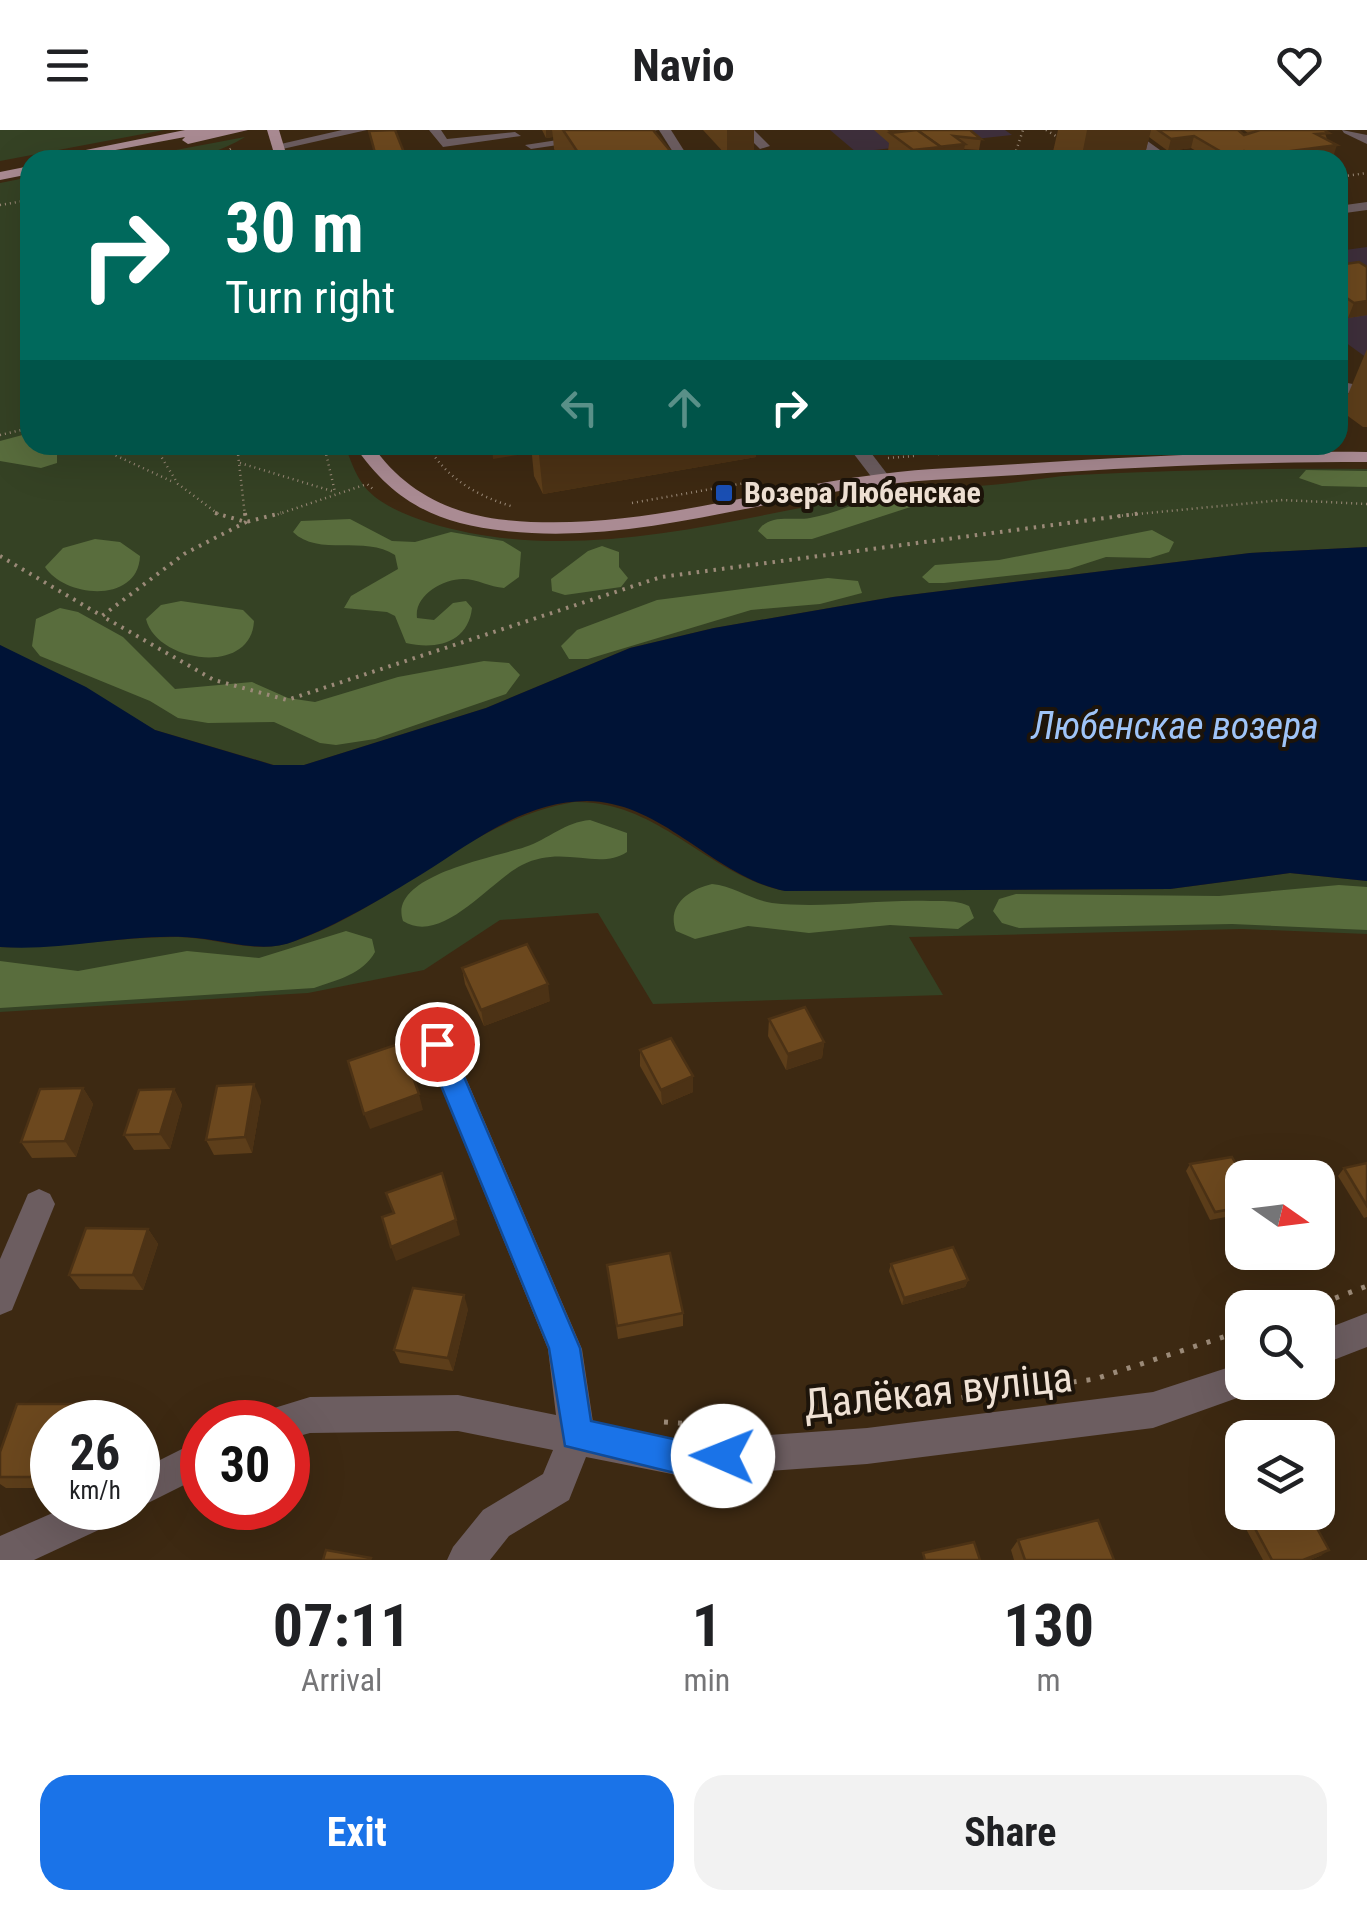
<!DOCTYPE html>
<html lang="en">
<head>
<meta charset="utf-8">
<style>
	body { margin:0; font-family:"Roboto Condensed",sans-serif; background:#f2f2f2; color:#202124; height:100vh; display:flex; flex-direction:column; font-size:38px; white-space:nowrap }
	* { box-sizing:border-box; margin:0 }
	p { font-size:32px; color:#757577 }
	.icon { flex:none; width:55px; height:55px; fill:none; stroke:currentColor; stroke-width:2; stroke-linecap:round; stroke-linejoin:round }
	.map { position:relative; height:1430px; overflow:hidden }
	.sheet { display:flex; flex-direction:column; background:#fff; flex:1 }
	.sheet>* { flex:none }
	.guide { position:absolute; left:20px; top:20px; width:1328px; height:305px; border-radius:30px; box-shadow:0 10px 40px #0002; background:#00695c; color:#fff; overflow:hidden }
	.needle { width:65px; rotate:104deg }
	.buttons { position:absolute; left:1225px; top:1030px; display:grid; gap:20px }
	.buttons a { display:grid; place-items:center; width:110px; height:110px; border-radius:20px; background:#fff; box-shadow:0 10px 40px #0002; font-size:50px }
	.speed { position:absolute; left:30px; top:1270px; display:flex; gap:20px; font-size:50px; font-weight:700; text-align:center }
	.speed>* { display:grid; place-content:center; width:130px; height:130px; border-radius:50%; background:#fff; box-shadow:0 10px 40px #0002; line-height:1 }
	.speed small { font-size:25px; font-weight:400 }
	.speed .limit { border:15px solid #d22; background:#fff; color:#111 }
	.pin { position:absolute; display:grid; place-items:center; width:85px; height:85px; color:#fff; margin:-42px; border:5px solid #fff; border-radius:50%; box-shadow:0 2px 10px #0007 }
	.me { position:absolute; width:110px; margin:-55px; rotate:271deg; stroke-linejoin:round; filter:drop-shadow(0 0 8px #0008) }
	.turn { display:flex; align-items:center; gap:35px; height:210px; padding:0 40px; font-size:45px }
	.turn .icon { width:130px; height:130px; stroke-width:2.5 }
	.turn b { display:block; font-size:70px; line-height:85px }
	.lanes { display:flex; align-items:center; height:95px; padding:0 40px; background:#0003; justify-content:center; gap:50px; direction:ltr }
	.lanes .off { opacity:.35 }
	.eta { display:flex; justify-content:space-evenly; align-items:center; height:170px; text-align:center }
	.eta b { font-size:60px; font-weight:700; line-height:70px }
	.button { display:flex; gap:20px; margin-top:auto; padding:20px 40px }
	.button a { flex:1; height:115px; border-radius:30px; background:#1a73e8; color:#fff; font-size:40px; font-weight:700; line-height:115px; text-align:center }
	.button a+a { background:#f2f2f2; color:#202124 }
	header { display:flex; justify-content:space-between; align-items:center; height:130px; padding:0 40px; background:#fff; font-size:45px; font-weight:700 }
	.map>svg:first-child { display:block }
</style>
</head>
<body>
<header><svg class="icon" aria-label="menu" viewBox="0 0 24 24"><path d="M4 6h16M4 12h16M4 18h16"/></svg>Navio<svg class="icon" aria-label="heart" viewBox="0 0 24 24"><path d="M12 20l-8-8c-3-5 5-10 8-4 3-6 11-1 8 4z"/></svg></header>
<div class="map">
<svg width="1367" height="1430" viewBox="0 0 1367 1430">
	<rect width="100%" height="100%" fill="#3d2912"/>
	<g fill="#3e2f3b">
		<path d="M830,0H1005L1012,5L856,22Z"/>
		<path d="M1367,117V228L1338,207V121Z"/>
	</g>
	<g fill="#354224">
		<path d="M0,0H164L0,31Z"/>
		<path d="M245,7C211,27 183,33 144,26Z"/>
		<path d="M30,47V315H345C350,329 355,344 364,356C379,375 408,386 430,393C597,444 773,373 940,354C988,361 1029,348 1076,345C1173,340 1270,338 1367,339V417L1250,423L893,467L714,498L630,518L486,578L304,635H274L155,600L0,515V53Z"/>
		<path d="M574,672C659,670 707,745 785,761L1170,759L1290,743L1367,751V804L1242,799L909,807L943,865L653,874L598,783L500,790L424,840L308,863L0,882V817C59,819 117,807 175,807C212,806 252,825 289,813C391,781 467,690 574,672Z"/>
	</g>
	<g fill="#596d3d">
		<path d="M30,303V315H57V333L41,338L0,331V311Z"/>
		<path d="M1306,340L1367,341V357L1322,356L1299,348Z"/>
		<path d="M911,361L926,364L929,371L812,409H767L758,401C769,383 792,391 810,388C845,382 871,363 911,361Z"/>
		<path d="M350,389L392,411L415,412L451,402L503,411L521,422L519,447L504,458C490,457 477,449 463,449C442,449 414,466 417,488L434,490L453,473L466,471L472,478C468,513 436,520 406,513L395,486L387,482L344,478L351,466L398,439L395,425C365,405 318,427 293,402L301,391Z"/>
		<path d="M1152,400L1174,412L1169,422L1150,428L1106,427L1069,439L944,453H929L922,447L935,435L999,430Z"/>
		<path d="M95,409L120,412L140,426C138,474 65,468 45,437L63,418Z"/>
		<path d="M602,416L619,422V437L628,448L621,457L565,465L552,461L551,449L588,421Z"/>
		<path d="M828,448L858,451L862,463L820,474L751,480L588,529H569L561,516L577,500L657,470Z"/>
		<path d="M181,471L243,480L254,491C251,547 156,532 146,489L161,475Z"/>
		<path d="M60,478L78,482L123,507L175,559L252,552L288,568L315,572L398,547L484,531L509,533L520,545L506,564L375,609L336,615L320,613L274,592L208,593L178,588L150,571L40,526L32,516L36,489Z"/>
		<path d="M590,690L627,703V722C598,741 563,714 522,735C490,751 442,816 403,791C387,745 497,727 525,717C549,709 565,692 590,690Z"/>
		<path d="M712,754C734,756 751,770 772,773C825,779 878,769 930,771C944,771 956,770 969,776L974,788L958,799L890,795L809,803L748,796L695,809L676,801C666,775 690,759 712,754Z"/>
		<path d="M1339,755L1367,757V800L1232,794L1019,798L1002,793L993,781L999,769L1016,764L1219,766Z"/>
		<path d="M346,801L372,809L375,822C363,844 337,850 314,858L0,878V831L78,841L187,821L259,828Z"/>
	</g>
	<path fill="#001336" d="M1367,417V751L1290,743L1170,759L785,761C712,746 664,672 587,671C524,671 473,712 422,744C383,768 338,795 295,811C265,823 235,813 205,809C137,800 68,822 0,817V515L86,557L155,600L273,635H304L486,578L630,518L714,498L893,467L1250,423Z"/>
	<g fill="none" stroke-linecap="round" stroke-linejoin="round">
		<g stroke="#9b8a78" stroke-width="2.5" stroke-dasharray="1 4" stroke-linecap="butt">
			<path d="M1046,0L1059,8"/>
			<path d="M146,27L161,30"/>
			<path d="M187,30L216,27L234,17"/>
			<path d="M226,30L260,22"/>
			<path d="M325,30H330"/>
			<path d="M1013,30L1023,0"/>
			<path d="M1338,47L1367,43"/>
			<path d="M0,75L30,70"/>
			<path d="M0,305L30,298"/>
			<path d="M93,315L171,351"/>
			<path d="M154,315L178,354L221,386"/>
			<path d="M237,315L245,386"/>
			<path d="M324,315L335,362"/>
			<path d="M427,315C447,349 477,366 514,377"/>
			<path d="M938,324L1063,315"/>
			<path d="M888,328L914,326"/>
			<path d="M240,333L335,362"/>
			<path d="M632,373L751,352"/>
			<path d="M273,386L367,354L373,359"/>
			<path d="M1117,386L1283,370L1367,374"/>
		</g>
		<g stroke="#9b8a78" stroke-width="4" stroke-dasharray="2.5 6" stroke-linecap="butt">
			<path d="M215,383L246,392L281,383"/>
			<path d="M245,383L246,392L184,424L102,486L214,550L287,570L661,447L1143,383"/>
			<path d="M0,426L102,486"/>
		</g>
		<g stroke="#9b8a78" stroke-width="5" stroke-dasharray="4 10" stroke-linecap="butt">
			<path d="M1309,1178L1367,1156"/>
			<path d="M823,1287L1095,1249L1242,1201"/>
			<path d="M664,1292L709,1295"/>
		</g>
		<g fill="#6c5d60" fill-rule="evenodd">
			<path d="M342,0H367L278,20L272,16Z"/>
			<path d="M429,0H441L447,9L515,2L521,6L443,17Z"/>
			<path d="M623,0H658L531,19L525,15Z"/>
			<path d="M659,0H671L690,30H678Z"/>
			<path d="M741,0H754L770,16L760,19Z"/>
			<path d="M1118,0H1132L1174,30H1160Z"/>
			<path d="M1342,0L1367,5V14L1344,3Z"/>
			<path d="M1367,72V80L1338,84V76Z"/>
			<path d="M1338,251L1367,257V267L1338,261Z"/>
			<path d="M847,315H865L891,349L888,353H876Z"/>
			<path d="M437,901L447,905L451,913L582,1219L593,1292L687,1311L867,1298L1153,1262L1242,1233V1252H1258L1254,1262L1153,1298L867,1334L687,1347L586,1327L569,1370L509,1406L490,1430H447L453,1417L483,1380L543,1344L553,1320L458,1301L310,1303L288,1309V1292H266L271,1279L310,1267L458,1265L556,1285L548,1219L423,913L427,905Z"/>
			<path d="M39,1059L50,1064L55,1074L12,1180L0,1185V1129L28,1064Z"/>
			<path d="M1367,1183V1217L1318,1236V1202Z"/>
			<path d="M202,1309V1346L138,1378H136L138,1341Z"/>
			<path d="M64,1378H124L118,1391L34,1430H0V1406Z"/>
		</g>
		<g fill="#aa8b93" fill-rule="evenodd">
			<path d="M185,0H248L188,14L182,10L185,7L62,30H36Z"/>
			<path d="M267,0H279L288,30H276Z"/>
			<path d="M30,36V44L0,50V42Z"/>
			<path d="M354,315H372C404,361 449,384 506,390C632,403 757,359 881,344C926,338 973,337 1018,334C1135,326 1249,321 1367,322V332C1248,332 1136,337 1018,345C973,348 926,349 881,355C757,370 632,415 506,401C437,394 393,372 354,315Z"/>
		</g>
	</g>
	<g fill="#5d3e1a">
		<path d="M542,0H653L676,30H560L554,19L553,7L546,8Z"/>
		<path d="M703,0H754V23L727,26Z"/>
		<path d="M874,0H970L981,9L979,20L964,19L963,26L939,28V30H887L889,13Z"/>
		<path d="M1058,0H1238L1244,5L1249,4L1244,0H1324L1333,27L1311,30H1212L1191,18L1168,21L1149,7L1145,24L1111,28V30H1038V28L1052,26Z"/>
		<path d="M1338,135L1367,137V185L1348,188L1338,180Z"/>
		<path d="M1367,219V297H1363L1341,281Z"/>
		<path d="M531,315H756V327L543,364L534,346Z"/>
		<path d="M462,838L550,871L484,896L465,854Z"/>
		<path d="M769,889L824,912L822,928L786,940L768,906Z"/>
		<path d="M640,920L693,946V962L662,975L640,936Z"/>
		<path d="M83,958L93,974L76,1027L32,1028L21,1012Z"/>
		<path d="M174,959L182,975L170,1019L134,1020L124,1005Z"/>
		<path d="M261,970L252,1023L214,1025L206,1010Z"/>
		<path d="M1367,1033V1087L1364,1088L1338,1046L1344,1038Z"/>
		<path d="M1190,1034L1242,1048V1084L1210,1090L1186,1041Z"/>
		<path d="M148,1099L158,1114L143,1160L80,1159L69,1145Z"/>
		<path d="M891,1134L968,1150L965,1157L902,1175L889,1141Z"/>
		<path d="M607,1135L683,1183V1196L618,1209Z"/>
		<path d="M468,1179L453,1241L400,1233L394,1220Z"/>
		<path d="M17,1274H86L98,1287L97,1292H52V1358H6L0,1354V1322Z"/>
		<path d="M1242,1370V1382H1308L1322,1425L1310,1430H1263L1234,1377Z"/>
		<path d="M1018,1410L1114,1430H1014L1011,1420Z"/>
	</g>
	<g fill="#4c3215">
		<path d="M546,0H552L553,7L546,8Z"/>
		<path d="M727,0H754V23L727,26Z"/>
		<path d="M1087,0H1151L1145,24L1111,28V30H1081Z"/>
		<path d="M1194,6L1191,18L1168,21L1171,9Z"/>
		<path d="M965,14L963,26L939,28V30H912L913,20Z"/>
		<path d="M1337,15L1333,27L1311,30H1252L1253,26Z"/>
		<path d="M1244,21L1242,30H1224L1225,24Z"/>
		<path d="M1367,171V185L1348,188L1354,173Z"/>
		<path d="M492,315H529L530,323L493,329Z"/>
		<path d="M538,315H756V327L543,364Z"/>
		<path d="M548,854L550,871L484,896L481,880Z"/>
		<path d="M824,912L822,928L786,940L788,924Z"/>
		<path d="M693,946V962L662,975L661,960Z"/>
		<path d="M254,954L261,970L252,1023L245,1007Z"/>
		<path d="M83,958L93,974L76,1027L65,1011Z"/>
		<path d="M174,959L182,975L170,1019L160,1004Z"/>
		<path d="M419,964L423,980L370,999L364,984Z"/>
		<path d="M456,1090L460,1105L396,1131L391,1117Z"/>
		<path d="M148,1099L158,1114L143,1160L133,1145Z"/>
		<path d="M968,1150L965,1157L902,1175L904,1168Z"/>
		<path d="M464,1165L468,1179L453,1241L448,1228Z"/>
		<path d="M86,1274L98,1287L97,1292H81Z"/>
		<path d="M1329,1420L1322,1425L1310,1430H1303Z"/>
	</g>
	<g fill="#6c481e" stroke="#4c3215" stroke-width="2.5">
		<path d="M395,0L407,30H377L369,1Z"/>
		<path d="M563,0H653L676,28L655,30H583Z"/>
		<path d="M889,0H914L892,3Z"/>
		<path d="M917,0H970L981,9L954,6L965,14L938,17H941Z"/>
		<path d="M917,0L941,17L913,20L890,3Z"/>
		<path d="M1158,0H1238L1244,5L1260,0H1324L1329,3L1316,4L1337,15L1253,26L1244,21L1225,24L1194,6L1171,9Z"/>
		<path d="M706,21L715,30H689L682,23Z"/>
		<path d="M1065,24L1075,30H1041L1038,28Z"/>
		<path d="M1359,132L1367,137V171L1354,173L1338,162V135Z"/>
		<path d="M527,814L548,854L481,880L462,838Z"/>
		<path d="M805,877L824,912L788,924L769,889Z"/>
		<path d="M671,908L693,946L661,960L640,920Z"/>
		<path d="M401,913L419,964L364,984L348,931Z"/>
		<path d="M254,954L245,1007L206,1010L217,956Z"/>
		<path d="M83,958L65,1011L21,1012L40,959Z"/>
		<path d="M174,959L160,1004L124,1005L139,960Z"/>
		<path d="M1232,1027L1244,1048L1242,1077L1215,1082L1190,1034Z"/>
		<path d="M1367,1033V1076L1344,1038Z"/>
		<path d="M442,1043L456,1090L391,1117L382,1087L394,1083L386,1063Z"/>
		<path d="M86,1098L148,1099L133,1145H69Z"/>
		<path d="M953,1117L968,1150L904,1168L891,1134Z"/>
		<path d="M670,1123L683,1183L617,1196L607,1135Z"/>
		<path d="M413,1158L464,1165L448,1228L394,1220Z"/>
		<path d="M17,1274H86L81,1292H52V1347H0V1322Z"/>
		<path d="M1246,1382H1308L1329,1420L1303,1430H1272Z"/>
		<path d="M1098,1390L1114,1430H1025L1018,1410Z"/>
		<path d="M974,1412L980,1430H925L923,1423Z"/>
		<path d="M326,1420L371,1428L370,1430H323Z"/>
	</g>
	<path fill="#1a73e8" stroke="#114b97" stroke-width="2.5" d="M437,903L450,914L580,1218L591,1291L687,1312L723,1310L734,1315L739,1326L734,1338L687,1346L565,1316L549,1218L424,914Z"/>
	<rect fill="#1a4fb4" stroke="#1d140a" stroke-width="4" x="714" y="353" width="20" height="20" rx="5"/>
	<g text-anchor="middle" stroke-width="8" stroke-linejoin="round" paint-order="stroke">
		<g font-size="30" font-weight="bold" fill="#efe1d4" stroke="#1d140a" text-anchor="start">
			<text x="744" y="373">Возера Любенскае</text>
		</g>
		<g font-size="38" font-style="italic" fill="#9fc4f8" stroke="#1d140a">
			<text x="1175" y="609">Любенскае возера</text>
		</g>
		<g font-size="42" fill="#efe1d4" stroke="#1d140a">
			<text transform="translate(938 1260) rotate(-6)" y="15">Далёкая вуліца</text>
		</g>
	</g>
</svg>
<div class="buttons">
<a><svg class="needle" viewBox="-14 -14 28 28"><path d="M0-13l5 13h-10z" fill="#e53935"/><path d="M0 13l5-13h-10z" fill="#757577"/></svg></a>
<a><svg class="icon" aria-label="search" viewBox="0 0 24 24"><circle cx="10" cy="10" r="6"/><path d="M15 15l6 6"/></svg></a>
<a><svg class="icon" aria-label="layers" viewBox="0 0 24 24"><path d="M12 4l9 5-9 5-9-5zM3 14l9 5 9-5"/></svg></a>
</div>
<div class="speed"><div>26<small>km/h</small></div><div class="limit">30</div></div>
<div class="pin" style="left:437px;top:914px;background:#d93025"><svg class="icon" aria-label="arrive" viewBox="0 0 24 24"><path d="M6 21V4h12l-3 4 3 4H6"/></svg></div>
<svg class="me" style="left:723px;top:1326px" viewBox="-20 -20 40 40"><circle r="19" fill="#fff"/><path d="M0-13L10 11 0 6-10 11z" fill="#1a73e8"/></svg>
<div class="guide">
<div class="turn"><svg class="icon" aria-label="right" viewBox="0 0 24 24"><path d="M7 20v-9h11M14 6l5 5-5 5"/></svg><div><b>30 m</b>Turn right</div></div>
<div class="lanes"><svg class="icon off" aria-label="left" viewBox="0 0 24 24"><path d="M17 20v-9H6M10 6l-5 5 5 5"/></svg><svg class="icon off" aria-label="ahead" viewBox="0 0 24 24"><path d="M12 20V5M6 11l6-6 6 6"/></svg><svg class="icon" aria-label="right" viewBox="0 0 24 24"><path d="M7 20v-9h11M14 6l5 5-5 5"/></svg></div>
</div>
</div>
<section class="sheet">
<div class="eta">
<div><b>07:11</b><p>Arrival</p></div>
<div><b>1</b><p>min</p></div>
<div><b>130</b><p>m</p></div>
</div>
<div class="button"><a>Exit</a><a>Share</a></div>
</section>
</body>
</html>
